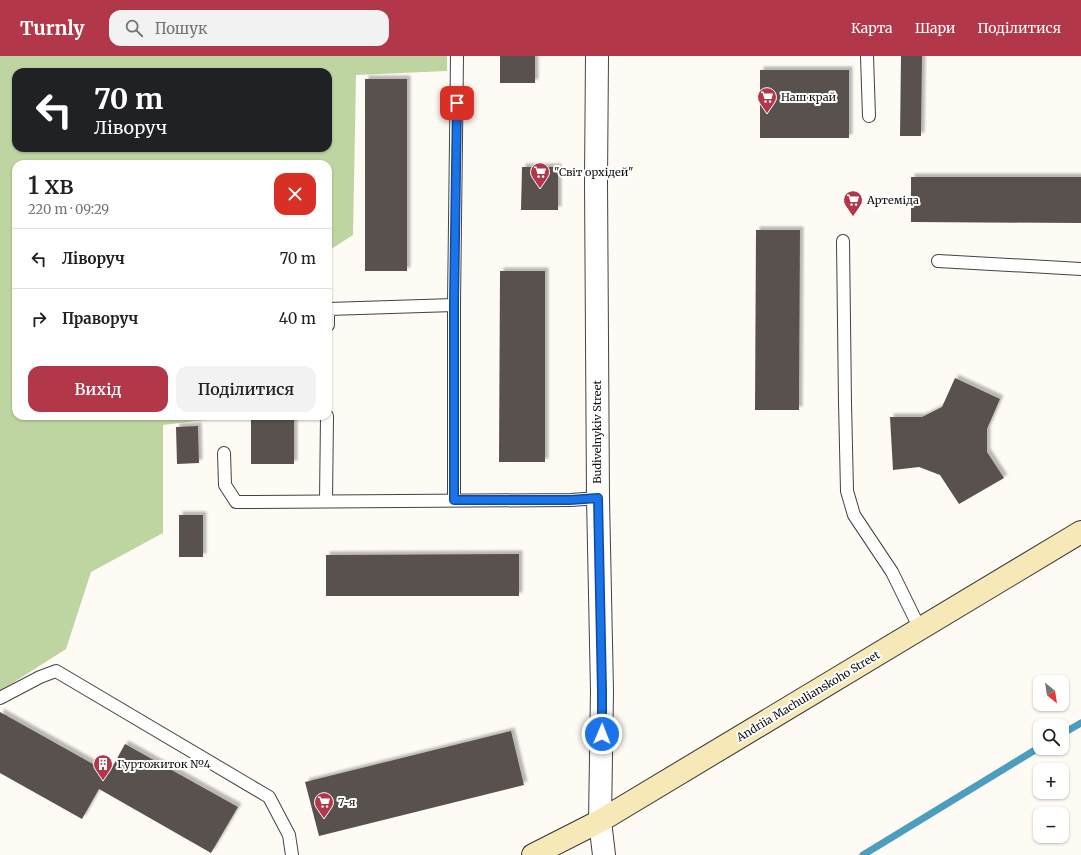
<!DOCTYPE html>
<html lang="uk">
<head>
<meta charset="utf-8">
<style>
	body { margin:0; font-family:Merriweather,serif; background:#f2f2f2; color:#202124; height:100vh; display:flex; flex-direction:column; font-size:15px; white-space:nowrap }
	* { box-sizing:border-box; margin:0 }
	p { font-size:13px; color:#757577 }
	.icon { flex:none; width:22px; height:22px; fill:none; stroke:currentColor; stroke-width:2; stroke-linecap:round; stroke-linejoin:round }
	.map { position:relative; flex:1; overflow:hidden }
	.drawer { position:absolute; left:12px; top:104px; width:320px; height:260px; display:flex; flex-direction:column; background:#fff; border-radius:12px; box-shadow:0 1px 3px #0004 }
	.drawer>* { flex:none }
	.top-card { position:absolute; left:12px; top:12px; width:320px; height:84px; border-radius:12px; box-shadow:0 1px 3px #0004; background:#202124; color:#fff; overflow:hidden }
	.needle { width:26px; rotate:150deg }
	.controls { position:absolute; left:1033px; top:619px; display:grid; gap:8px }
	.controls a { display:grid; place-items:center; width:36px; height:36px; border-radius:8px; background:#fff; box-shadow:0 1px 3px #0004; font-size:20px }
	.pin { position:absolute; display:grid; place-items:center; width:34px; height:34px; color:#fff; margin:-17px; border-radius:8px; box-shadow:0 2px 6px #0006 }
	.me { position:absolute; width:44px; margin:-22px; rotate:1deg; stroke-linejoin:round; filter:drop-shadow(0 0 3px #0008) }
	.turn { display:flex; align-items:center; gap:14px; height:84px; padding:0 16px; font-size:18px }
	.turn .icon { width:52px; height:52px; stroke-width:2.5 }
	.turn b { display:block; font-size:28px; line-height:34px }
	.round { display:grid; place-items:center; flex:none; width:42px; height:42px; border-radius:12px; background:#f2f2f2 }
	.overview { display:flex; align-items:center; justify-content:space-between; height:68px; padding:0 16px }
	h1 { font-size:24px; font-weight:600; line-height:30px }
	.action { display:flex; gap:8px; margin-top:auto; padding:8px 16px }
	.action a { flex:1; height:46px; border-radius:12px; background:#b23748; color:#fff; font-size:16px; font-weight:600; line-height:46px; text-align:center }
	.action a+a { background:#f2f2f2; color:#202124 }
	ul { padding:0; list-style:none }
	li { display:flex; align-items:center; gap:12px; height:60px; padding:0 16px; border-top:1px solid #e0e0e0 }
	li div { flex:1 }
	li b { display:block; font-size:15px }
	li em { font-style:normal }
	header { display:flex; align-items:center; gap:24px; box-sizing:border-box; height:56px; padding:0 20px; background:#b23748; color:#fff }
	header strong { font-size:19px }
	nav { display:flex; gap:22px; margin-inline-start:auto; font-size:14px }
	.search { width:280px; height:36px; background:#f2f2f2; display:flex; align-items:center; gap:10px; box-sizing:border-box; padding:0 14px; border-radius:12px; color:#757577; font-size:15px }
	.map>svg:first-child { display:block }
</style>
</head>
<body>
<header>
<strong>Turnly</strong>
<div class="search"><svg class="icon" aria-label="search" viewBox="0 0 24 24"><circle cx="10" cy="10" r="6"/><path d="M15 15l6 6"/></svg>Пошук</div>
<nav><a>Карта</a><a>Шари</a><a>Поділитися</a></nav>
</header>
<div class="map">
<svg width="1081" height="799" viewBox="0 0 1081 799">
	<defs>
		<filter id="shadow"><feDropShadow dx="3.5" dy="-3.5" stdDeviation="1" flood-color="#0004"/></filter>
	</defs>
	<rect width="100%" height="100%" fill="#fefbf5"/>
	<path fill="#bed5a2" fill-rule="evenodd" d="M0,0H447V15L356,19L353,179L328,195V108H16V360H239L163,369V477L91,516L66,593L0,635ZM16,16H328V92H16Z"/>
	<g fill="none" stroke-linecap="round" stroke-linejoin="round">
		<g stroke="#4d9dbf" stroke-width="7">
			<path d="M1062,678L1081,667"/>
			<path d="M863,799L1040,691"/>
		</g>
	</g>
	<g fill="#58514e" filter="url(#shadow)">
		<rect x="500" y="0" width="35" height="27"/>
		<path d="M901,0H922L921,80H900Z"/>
		<rect x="760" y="14" width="89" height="68"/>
		<rect x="365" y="23" width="42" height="192"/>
		<path d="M522,111H558V154H521Z"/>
		<path d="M911,121H1081V167L911,166Z"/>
		<path d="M756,174H800L799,354H755Z"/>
		<path d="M500,215H545V406H499Z"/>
		<path d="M955,322L1000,343L987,373V396L1004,422L959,448L940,419L919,411L893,414L890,361H922L942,351Z"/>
		<rect x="251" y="360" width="43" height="48"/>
		<path d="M198,370L199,407L177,408L176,371Z"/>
		<rect x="179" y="459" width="24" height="42"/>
		<path d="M519,498V540H326V499Z"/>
		<path d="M0,656L109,717L125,688L238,751L211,797L99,733L82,763L0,717Z"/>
		<path d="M511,675L524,729L319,780L305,726Z"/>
	</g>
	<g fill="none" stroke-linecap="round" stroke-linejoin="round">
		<g stroke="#434343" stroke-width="14">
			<g id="lane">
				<path d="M867,0L869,60"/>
				<path d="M843,185L845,346L847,435L854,459L892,516L920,573"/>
				<path d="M938,205L1081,213"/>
				<path d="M328,269V253L454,249"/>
				<path d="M224,397L225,429L236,446L571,444L598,442"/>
				<path d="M454,444V249L457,0"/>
				<path d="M326,445L327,360"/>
				<path d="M0,642L40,621L56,615L269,741L289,779L292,799"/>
			</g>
		</g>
		<g stroke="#434343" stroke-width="24">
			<path id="street" d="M597,0L596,125L598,442L602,635L600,765L604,799"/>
		</g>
		<g stroke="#323232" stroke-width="24">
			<path id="secondary" d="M533,799L600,765L1081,476"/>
		</g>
		<use href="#lane" stroke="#fff" stroke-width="12"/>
		<use href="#street" stroke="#fff" stroke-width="22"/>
		<use href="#secondary" stroke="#f6e9b7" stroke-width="22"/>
	</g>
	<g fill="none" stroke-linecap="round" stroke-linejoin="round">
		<g stroke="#114b97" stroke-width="10">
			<path id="route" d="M457,47L454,249V444H570L598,442L602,635V678"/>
		</g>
		<use href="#route" stroke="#1a73e8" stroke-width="7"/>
	</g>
	<defs>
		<g id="supermarket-pin" transform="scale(1)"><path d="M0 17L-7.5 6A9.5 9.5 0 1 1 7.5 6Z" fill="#b23748" stroke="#fff"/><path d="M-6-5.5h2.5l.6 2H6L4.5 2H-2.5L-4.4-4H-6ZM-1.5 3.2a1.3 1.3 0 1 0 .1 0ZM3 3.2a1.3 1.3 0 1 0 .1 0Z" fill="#fff"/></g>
		<g id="building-pin" transform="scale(1)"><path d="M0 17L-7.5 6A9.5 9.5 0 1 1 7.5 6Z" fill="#b23748" stroke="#fff"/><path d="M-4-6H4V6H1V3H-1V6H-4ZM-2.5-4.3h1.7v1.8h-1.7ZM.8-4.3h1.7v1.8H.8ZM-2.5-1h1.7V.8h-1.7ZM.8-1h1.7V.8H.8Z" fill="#fff"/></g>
	</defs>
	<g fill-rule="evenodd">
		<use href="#supermarket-pin" x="767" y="41"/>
		<use href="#supermarket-pin" x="540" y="116"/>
		<use href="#supermarket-pin" x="853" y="144"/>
		<use href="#building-pin" x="103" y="708"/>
		<use href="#supermarket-pin" x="324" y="746"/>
	</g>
	<g text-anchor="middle" stroke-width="4" stroke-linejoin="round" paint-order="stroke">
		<g font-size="11" fill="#101010" stroke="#fff" text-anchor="start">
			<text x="781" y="45">Наш край</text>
			<text x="554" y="120">"Світ орхідей"</text>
			<text x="867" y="148">Артеміда</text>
			<text x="117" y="712">Гуртожиток №4</text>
			<text x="338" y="750">7-я</text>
		</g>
		<g font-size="11" fill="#101010" stroke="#fff">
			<text transform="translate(597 376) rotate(-90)" y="4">Budivelnykiv Street</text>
			<text transform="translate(808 640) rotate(-31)" y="4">Andriia Machulianskoho Street</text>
		</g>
	</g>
</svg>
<div class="controls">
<a><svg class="needle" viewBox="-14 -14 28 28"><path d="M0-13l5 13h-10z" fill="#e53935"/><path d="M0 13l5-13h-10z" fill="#757577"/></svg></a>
<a><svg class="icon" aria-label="search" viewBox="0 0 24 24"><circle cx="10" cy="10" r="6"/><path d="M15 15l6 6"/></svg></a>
<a>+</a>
<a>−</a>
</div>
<div class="pin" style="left:457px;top:47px;background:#d93025"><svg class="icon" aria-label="arrive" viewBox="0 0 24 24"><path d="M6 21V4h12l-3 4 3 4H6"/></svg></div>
<svg class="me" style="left:602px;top:678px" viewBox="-20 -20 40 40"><circle r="17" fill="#1a73e8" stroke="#fff" stroke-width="3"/><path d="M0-11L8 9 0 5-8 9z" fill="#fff"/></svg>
<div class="top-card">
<div class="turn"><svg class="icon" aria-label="left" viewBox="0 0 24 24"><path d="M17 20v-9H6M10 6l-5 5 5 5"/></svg><div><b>70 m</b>Ліворуч</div></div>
</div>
<section class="drawer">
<div class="overview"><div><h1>1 хв</h1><p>220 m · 09:29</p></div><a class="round" style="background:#d93025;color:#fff"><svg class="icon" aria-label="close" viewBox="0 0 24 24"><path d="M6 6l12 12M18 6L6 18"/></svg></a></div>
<ul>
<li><svg class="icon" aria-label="left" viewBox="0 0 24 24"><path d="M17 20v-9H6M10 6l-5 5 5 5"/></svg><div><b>Ліворуч</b></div><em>70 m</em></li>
<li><svg class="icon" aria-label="right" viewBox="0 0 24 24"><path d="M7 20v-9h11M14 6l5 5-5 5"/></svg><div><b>Праворуч</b></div><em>40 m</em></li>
</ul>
<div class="action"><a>Вихід</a><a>Поділитися</a></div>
</section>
</div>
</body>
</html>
